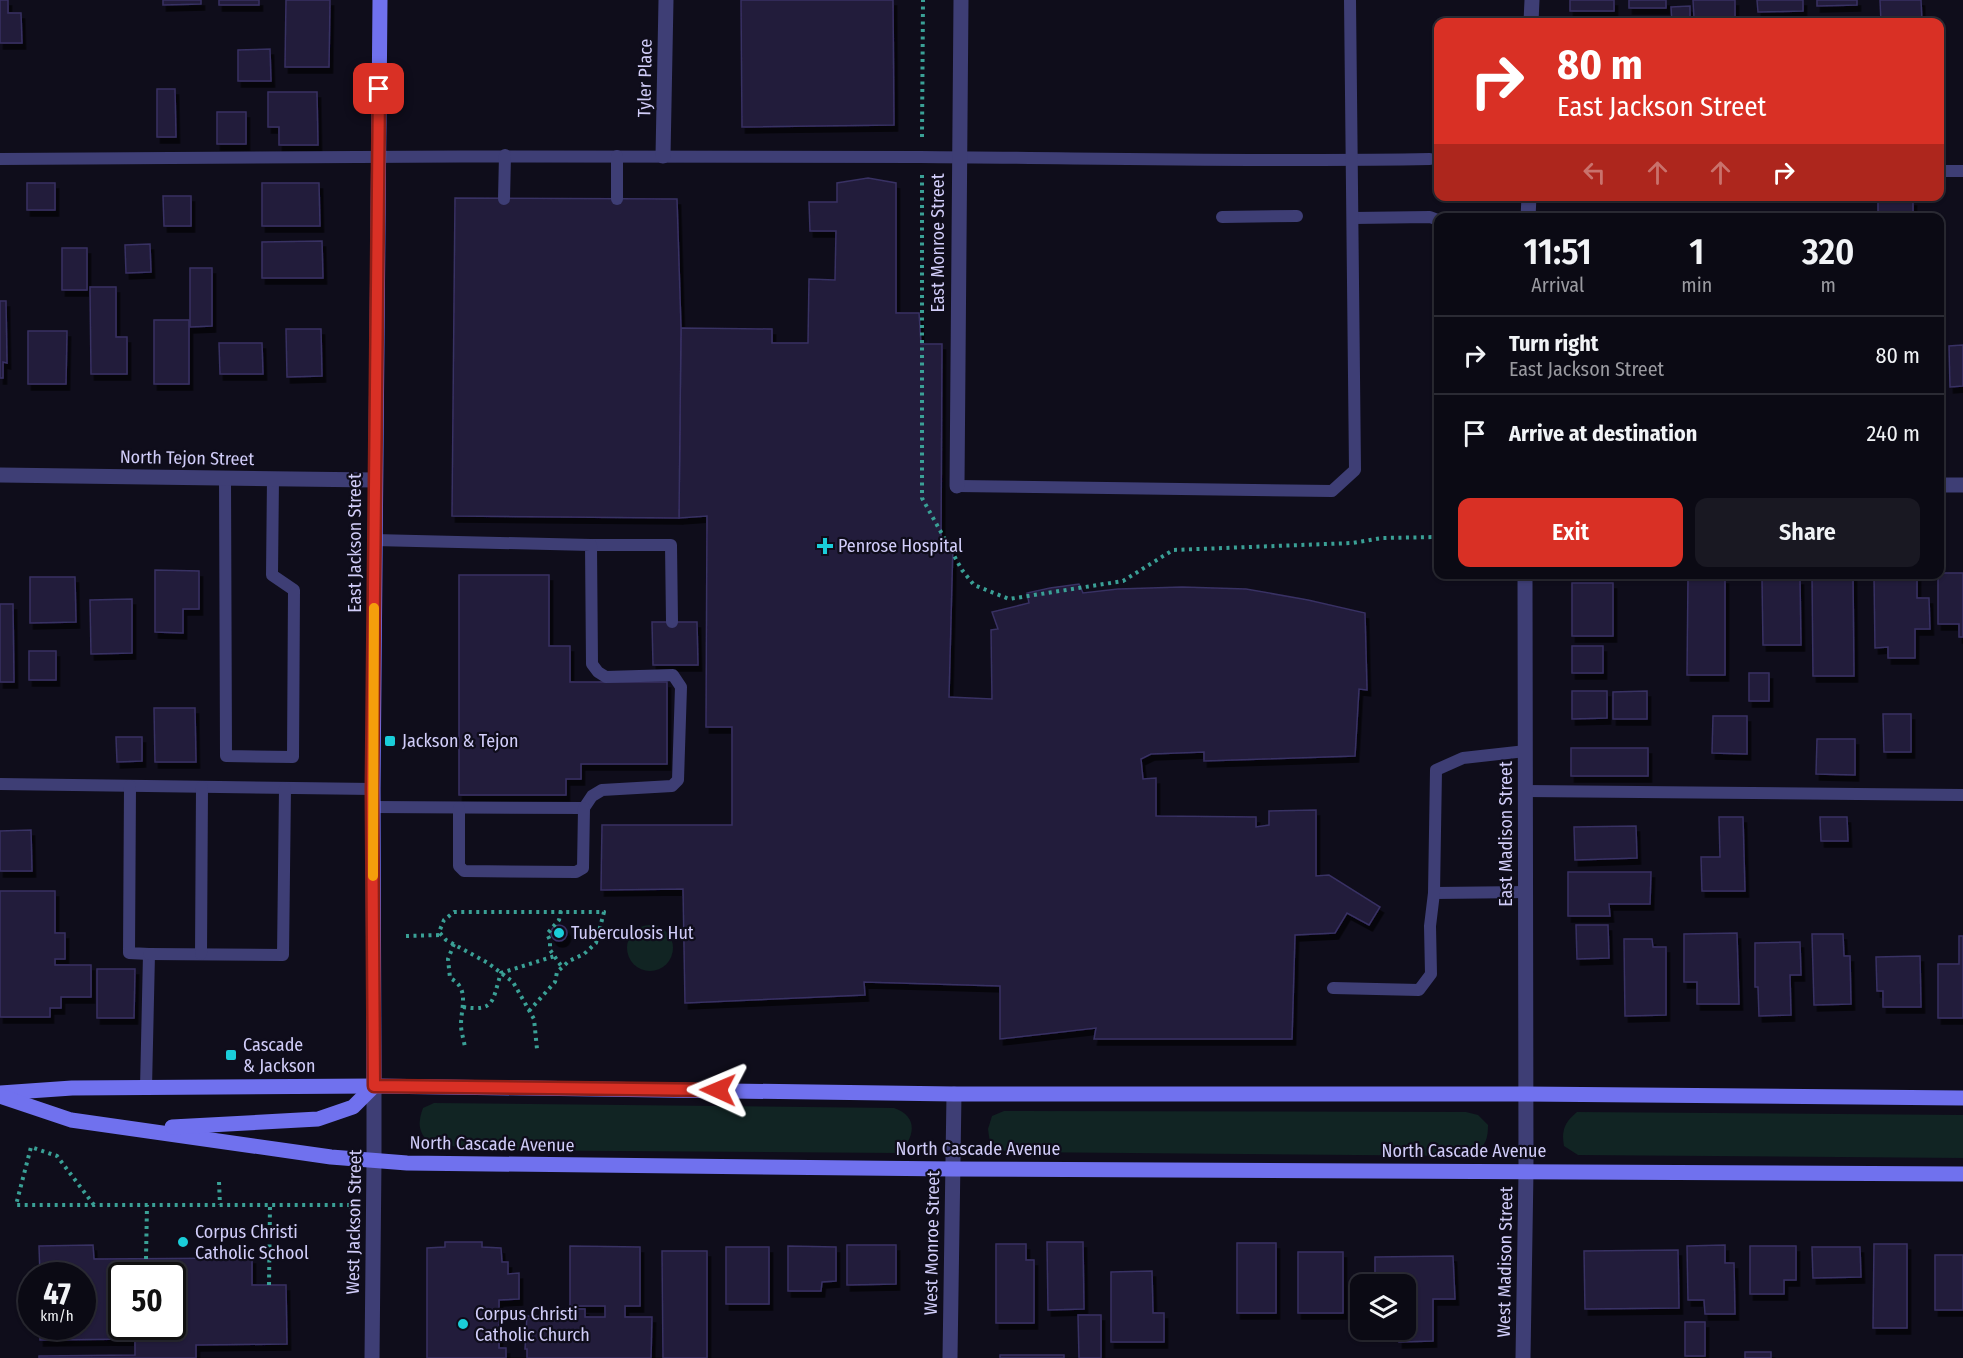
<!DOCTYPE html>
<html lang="en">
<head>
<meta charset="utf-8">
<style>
	body { margin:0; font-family:"Fira Sans Condensed",sans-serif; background:#191822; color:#f1f3f6; height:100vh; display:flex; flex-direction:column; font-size:22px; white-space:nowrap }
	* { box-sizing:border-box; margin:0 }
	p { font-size:20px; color:#9a9aa0 }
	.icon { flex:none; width:33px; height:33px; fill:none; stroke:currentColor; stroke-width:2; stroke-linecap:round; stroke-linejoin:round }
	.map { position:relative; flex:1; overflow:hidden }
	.panel { position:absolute; left:1434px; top:213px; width:510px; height:366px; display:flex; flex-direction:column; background:#0b0a14; border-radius:12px; box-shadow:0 2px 4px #0004,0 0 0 2px #2b2b34 }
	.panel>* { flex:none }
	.top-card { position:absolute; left:1434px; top:18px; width:510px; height:183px; border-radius:12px; box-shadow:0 2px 4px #0004,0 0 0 2px #2b2b34; background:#d93025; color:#fff; overflow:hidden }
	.fabs { position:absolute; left:1350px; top:1274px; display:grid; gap:12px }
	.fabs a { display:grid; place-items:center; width:66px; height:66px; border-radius:12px; background:#0b0a14; box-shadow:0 2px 4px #0004,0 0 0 2px #2b2b34; font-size:30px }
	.speed { position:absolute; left:18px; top:1262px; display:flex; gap:12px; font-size:30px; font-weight:700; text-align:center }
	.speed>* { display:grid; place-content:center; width:78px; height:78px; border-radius:50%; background:#0b0a14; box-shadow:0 2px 4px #0004,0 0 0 2px #2b2b34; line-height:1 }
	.speed small { font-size:15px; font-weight:400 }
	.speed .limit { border:3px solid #111; border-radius:9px; background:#fff; color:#111 }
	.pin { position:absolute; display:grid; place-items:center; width:51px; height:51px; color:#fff; margin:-26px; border-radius:12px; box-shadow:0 3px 9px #0006 }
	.me { position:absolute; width:66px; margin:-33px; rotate:271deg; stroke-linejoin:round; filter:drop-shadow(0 0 4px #0008) }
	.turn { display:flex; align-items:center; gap:21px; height:126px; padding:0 24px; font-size:27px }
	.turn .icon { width:78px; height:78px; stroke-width:2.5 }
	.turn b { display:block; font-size:42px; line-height:51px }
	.lanes { display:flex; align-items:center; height:57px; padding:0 24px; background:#0003; justify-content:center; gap:30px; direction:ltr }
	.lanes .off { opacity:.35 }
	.eta { display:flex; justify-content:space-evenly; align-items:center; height:102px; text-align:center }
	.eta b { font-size:36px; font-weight:600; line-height:42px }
	.cta { display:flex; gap:12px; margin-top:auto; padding:12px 24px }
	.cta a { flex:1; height:69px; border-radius:12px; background:#d93025; color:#fff; font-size:24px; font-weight:600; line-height:69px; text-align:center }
	.cta a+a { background:#191822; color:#f1f3f6 }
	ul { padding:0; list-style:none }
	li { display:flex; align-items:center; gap:18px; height:78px; padding:0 24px; border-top:2px solid #2b2b34 }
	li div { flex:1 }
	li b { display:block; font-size:22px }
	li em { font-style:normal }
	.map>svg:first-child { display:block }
</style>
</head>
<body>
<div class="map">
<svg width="1963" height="1358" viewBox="0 0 1963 1358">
	<defs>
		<filter id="shadow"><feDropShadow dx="3.5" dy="6" stdDeviation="0" flood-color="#0009"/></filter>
	</defs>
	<rect width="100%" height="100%" fill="#0f0d1b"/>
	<g fill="#112423">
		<circle cx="650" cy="948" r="23"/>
		<path d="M434,1103L894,1108C919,1116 915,1139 898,1153L472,1150L427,1141C418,1130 418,1122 423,1108Z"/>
		<path d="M1004,1111L1466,1112L1478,1115L1488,1125C1488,1142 1484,1147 1470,1156L1008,1152L998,1149L990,1143L988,1129L992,1116Z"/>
		<path d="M1577,1112L1963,1115V1158L1578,1155L1564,1146C1561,1130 1565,1122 1577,1112Z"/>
	</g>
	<g fill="#211c3a" stroke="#383063" stroke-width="1.5" fill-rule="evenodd" filter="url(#shadow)">
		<path d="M0,0H8V13H21L22,43H0Z"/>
		<path d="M163,0H201V4L163,5Z"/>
		<rect x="219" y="0" width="40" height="5"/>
		<path d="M286,0H330L329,67H285Z"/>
		<path d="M741,0H893L894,125L742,127Z"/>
		<rect x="1570" y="0" width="44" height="11"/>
		<rect x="1629" y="0" width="37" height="8"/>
		<path d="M1693,0H1735V17L1694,18Z"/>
		<path d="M1757,0H1803V11L1758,12Z"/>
		<path d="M1817,0H1857V5L1817,6Z"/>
		<path d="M1880,0H1921L1922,22H1881Z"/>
		<path d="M1690,6V22H1672L1671,7Z"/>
		<path d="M270,49L271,81H238V50Z"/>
		<path d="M157,89H175L176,137H157Z"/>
		<path d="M268,92H317L318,145H279V127H268Z"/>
		<rect x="217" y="112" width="29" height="32"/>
		<path d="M868,178L896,183V313H919L921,344H942L941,543L953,542L949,697L992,699L991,630L998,629L992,612L1029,603L1027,593L1050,588L1079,584L1083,593L1118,589L1182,587L1246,589L1308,600L1365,613L1367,690L1359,689L1355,756L1204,761V752L1151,754L1141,759L1143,779L1156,778V816L1256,817V827L1269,825V811L1316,810V876L1329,875L1380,907L1369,925L1347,913L1335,933L1295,935L1292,1039H1094L1096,1028L1000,1039V986L864,982L865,995L685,1003L683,889L601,890L602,825H732V727H706L707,516L679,518L681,328L772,329V343H808L809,279L835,280L836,231H810L809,202H837V183Z"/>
		<rect x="27" y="183" width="28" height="27"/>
		<path d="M262,183H319L320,226H262Z"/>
		<path d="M163,196H191V226H164Z"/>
		<path d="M455,198L677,199L681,328L679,518L452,516Z"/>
		<rect x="1878" y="200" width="35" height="18"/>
		<path d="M322,241L323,278H262V242Z"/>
		<path d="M150,244L151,272L126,273L125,245Z"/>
		<rect x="62" y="248" width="25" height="42"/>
		<path d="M190,268H212V326L190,327Z"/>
		<path d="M90,287H116V337H127V374H91Z"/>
		<path d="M0,301H6L7,363L3,362V378H0Z"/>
		<rect x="154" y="320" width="35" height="64"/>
		<path d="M286,329H321L322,376L287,377Z"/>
		<path d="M28,331H67L66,384H28Z"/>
		<path d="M219,343H262L263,374H220Z"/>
		<path d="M1963,345V386L1950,387L1949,346Z"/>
		<path d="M155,570L199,571V609H183V633L155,632Z"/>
		<path d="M1940,573H1963V637H1959V624H1938V574Z"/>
		<path d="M459,575H549V646H570V682H667V764H581V779H566V795H459Z"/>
		<path d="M1812,575H1853L1854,676H1813Z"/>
		<path d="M1874,576H1917V598H1929L1930,629H1915V658H1888V647L1875,648Z"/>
		<path d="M30,577H75L76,622L30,623Z"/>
		<path d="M1688,577L1725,578V675H1687Z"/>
		<path d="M1800,579L1801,645H1763L1762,580Z"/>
		<rect x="1572" y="583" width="41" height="53"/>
		<path d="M132,599V653L91,654L90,600Z"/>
		<path d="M0,604H13L14,682H0Z"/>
		<path d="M652,622H697L698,665H653Z"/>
		<rect x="1572" y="646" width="31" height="27"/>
		<rect x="29" y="651" width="27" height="29"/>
		<rect x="1749" y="673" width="20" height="28"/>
		<path d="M1572,691H1607V718L1572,719Z"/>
		<path d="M1647,691V719H1613V692Z"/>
		<path d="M154,708H195L196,762H155Z"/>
		<path d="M1883,714H1911V752H1884Z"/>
		<path d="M1713,716H1747V754L1712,753Z"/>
		<path d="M116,737H142V761L117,762Z"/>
		<path d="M1817,739H1855V775L1816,774Z"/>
		<rect x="1571" y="748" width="77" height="28"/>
		<path d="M1719,817H1743L1745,891H1702L1701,857H1720Z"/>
		<path d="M1820,817H1847L1848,841H1821Z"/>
		<path d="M1636,826L1637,858L1575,860L1574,827Z"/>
		<path d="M31,830L32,871H0V831Z"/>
		<path d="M1568,872H1651L1650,904H1609L1610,916H1568Z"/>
		<path d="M0,891H55V933H65V959H55V965H91V997H61V1008H50V1017H0Z"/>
		<path d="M1576,925H1608L1609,958L1577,959Z"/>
		<circle cx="559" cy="933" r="8"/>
		<path d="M1737,933L1739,1004H1697V982H1684V934Z"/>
		<path d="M1812,934H1843L1844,956H1850L1851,1004L1814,1005Z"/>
		<path d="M1959,936H1963V1018H1938V964H1959Z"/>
		<path d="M1624,939H1652L1653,947H1666V1015L1625,1016Z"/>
		<path d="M1800,942L1801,975H1790L1791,1015L1759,1016L1758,987H1755V943Z"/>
		<path d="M1920,956L1921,1007H1883V991H1877L1876,957Z"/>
		<path d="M97,969H135L134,1018H97Z"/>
		<path d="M445,1242H482V1247L501,1248L502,1262H508V1274L519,1273V1299L499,1300V1348H506V1358H427V1248L445,1247Z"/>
		<path d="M1047,1242H1083L1084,1309L1048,1310Z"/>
		<rect x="1237" y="1243" width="39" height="70"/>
		<path d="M996,1244H1026V1260H1034V1323H996Z"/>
		<path d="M1874,1244H1907V1328H1873Z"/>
		<path d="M93,1245L94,1259L252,1258V1285H286L287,1344L196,1345V1358H39V1356L135,1355V1339L40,1340V1326H82V1275H40L39,1246ZM122,1275H172V1326H122Z"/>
		<path d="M847,1245H896V1284L847,1285Z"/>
		<path d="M1725,1245V1263H1734L1735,1314H1705L1704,1300H1688L1687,1246Z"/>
		<path d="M570,1246L640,1247V1306H625V1317H652L651,1358H527V1349H525L527,1316H564V1309H585V1317H605V1306H570Z"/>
		<path d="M788,1246L836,1247V1281L822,1282L821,1291H788Z"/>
		<path d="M1750,1246H1796V1280H1784V1294H1750Z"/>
		<rect x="726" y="1247" width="43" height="57"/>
		<path d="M1812,1247H1860L1861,1277L1813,1278Z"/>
		<path d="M1678,1250L1679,1308L1585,1309L1584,1251Z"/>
		<path d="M662,1251H707V1358H663Z"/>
		<rect x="1298" y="1252" width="45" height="61"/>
		<rect x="1935" y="1255" width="28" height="55"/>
		<path d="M1453,1256L1455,1299H1433V1341L1399,1342V1329H1406V1284H1375V1257Z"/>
		<path d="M1152,1271L1153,1313H1164V1342H1111V1272Z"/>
		<path d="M1078,1315H1101V1358H1079Z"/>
		<rect x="1685" y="1322" width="20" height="34"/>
		<rect x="1745" y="1352" width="26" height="6"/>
		<rect x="1000" y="1355" width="64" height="3"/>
	</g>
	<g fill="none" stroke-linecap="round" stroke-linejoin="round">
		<g stroke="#3aa096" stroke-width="4" stroke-dasharray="3 4.5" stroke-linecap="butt">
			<path d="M922,137L923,0"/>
			<path d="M922,175V498L962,570L974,585L1009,599L1123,581L1173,550L1352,543L1382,538L1438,537"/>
			<path d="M561,911L559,920L547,934L550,940V950L562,967"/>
			<path d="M406,936L441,935"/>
			<path d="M454,944L448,959L450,978C470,988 461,1007 461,1025C461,1032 464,1040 465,1048"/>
			<path d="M463,1007C496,1012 492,1000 501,973L555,956"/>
			<path d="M529,1011L555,982L557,972L569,961L584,954L596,943L604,912H454L444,920L439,932L446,940L488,963L513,982L534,1019L537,1049"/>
			<path d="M219,1182L220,1205"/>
			<path d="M94,1205L57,1156L31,1147L16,1205H351V1209"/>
			<path d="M146,1259L147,1205"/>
			<path d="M269,1285L270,1205"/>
		</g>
		<g stroke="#3e3e75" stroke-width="12">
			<path d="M0,159C307,156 613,156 920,157C1090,158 1260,162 1430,159"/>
			<path d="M1940,171H1963"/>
			<path d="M504,199L505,155"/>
			<path d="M617,199V156"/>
			<path d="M1222,217L1297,216"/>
			<path d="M1353,218L1430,217L1438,220"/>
			<path d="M225,478L226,756L293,757L294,590L272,575L273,478"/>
			<path d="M957,486L1332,491L1355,470L1350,0"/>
			<path d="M591,545H671L672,622"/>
			<path d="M0,784L373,789"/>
			<path d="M130,786L129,953L149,954L146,1088"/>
			<path d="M1526,791L1963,795"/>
			<path d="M373,807L584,808L592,796L602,790L672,786L678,780L681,687L673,675L606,677L598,672L592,664L591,545L374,540"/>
			<path d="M459,808V866L464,871L576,872L583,868L584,808"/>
			<path d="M1434,893L1526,892"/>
			<path d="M149,954L283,955L285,788"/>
			<path d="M201,954L202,787"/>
			<path d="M1333,988L1419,990L1431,974L1430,926L1434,893L1436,770L1463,758L1526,751"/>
		</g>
		<g stroke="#3e3e75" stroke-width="15">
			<path d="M1531,22L1532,0"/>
			<path d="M663,156L666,0"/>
			<path d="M1528,218L1529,196"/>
			<path d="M0,475L374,480"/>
			<path d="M1940,485H1963"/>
			<path d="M957,486L961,0"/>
			<path d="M372,1358L374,1161"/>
			<path d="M950,1358L954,1094"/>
			<path d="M1523,1358L1526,1171L1525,574"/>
		</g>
		<path stroke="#3e3e75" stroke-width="15" d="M374,1161V1086"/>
		<g stroke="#7071ee" stroke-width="15">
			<path d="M374,1086L373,789L380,0"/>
			<path d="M0,1093L72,1088L374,1086L954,1094H1526L1963,1098"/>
			<path d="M0,1096L71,1120L331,1157L407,1163L953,1169L1963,1174"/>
			<path d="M172,1127L318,1119L353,1107L374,1086"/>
		</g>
	</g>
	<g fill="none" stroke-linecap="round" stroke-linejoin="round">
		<g stroke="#8d1f18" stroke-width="15">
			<path id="route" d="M379,89L372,789L374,1086L718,1090"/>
		</g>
		<use href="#route" stroke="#d93025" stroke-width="10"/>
		<path stroke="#f59e0b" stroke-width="10" d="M373,876L374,608"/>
	</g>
	<g fill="#1acdd9" stroke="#0f0d1b" stroke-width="2">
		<path d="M822 537h6v6h6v6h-6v6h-6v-6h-6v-6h6z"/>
		<rect x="384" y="735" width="12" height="12" rx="3"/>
		<circle cx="559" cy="933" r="6"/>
		<rect x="225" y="1049" width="12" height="12" rx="3"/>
		<circle cx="183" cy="1242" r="6"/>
		<circle cx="463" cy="1324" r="6"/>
	</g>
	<g text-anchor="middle" stroke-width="4.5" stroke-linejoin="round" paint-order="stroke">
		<g font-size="18" fill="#d1cdf9" stroke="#0f0d1b">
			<text transform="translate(645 78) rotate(-89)" y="6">Tyler Place</text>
			<text transform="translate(938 243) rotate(-90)" y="6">East Monroe Street</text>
			<text transform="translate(187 458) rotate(1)" y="6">North Tejon Street</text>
			<text transform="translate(355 543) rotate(-90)" y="6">East Jackson Street</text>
			<text transform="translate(1506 834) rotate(-90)" y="6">East Madison Street</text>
			<text transform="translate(492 1144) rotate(1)" y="6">North Cascade Avenue</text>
			<text x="978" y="1155">North Cascade Avenue</text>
			<text x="1464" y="1157">North Cascade Avenue</text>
			<text transform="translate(354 1222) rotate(-89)" y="6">West Jackson Street</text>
			<text transform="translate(932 1243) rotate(-89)" y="6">West Monroe Street</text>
			<text transform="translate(1505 1262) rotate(-89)" y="6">West Madison Street</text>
		</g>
		<g font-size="18" fill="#d1cdf9" stroke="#0f0d1b" text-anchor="start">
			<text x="838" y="552">Penrose Hospital</text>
			<text x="402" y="747">Jackson &amp; Tejon</text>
			<text x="571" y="939">Tuberculosis Hut</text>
			<text x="243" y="1051">Cascade<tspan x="243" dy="21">&amp; Jackson</tspan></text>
			<text x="195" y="1238">Corpus Christi<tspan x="195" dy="21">Catholic School</tspan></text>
			<text x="475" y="1320">Corpus Christi<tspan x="475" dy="21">Catholic Church</tspan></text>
		</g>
	</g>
</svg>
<div class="fabs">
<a><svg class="icon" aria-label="layers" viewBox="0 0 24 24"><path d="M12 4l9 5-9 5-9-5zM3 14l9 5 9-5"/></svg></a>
</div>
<div class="speed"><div>47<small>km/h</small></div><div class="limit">50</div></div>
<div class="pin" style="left:379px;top:89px;background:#d93025"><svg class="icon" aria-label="arrive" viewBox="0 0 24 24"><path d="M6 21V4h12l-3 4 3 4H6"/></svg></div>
<svg class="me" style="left:718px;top:1090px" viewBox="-20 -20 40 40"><path d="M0-17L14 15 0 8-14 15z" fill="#d93025" stroke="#fff" stroke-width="4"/></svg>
<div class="top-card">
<div class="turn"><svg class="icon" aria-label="right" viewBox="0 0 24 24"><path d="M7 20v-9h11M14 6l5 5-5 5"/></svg><div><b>80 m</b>East Jackson Street</div></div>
<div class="lanes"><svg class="icon off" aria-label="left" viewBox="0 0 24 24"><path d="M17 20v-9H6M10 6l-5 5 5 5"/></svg><svg class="icon off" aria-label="ahead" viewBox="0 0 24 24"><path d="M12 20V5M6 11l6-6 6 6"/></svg><svg class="icon off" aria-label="ahead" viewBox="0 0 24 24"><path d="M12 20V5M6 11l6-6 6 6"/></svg><svg class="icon" aria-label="right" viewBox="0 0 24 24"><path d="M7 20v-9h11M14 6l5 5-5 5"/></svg></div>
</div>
<section class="panel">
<div class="eta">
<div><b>11:51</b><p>Arrival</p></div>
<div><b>1</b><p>min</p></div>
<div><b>320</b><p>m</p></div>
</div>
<ul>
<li><svg class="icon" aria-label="right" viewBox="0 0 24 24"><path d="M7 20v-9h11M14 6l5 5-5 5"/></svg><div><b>Turn right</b><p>East Jackson Street</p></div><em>80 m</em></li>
<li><svg class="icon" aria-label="arrive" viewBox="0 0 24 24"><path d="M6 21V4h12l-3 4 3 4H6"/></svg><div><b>Arrive at destination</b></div><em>240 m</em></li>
</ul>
<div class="cta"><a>Exit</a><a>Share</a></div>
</section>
</div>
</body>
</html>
